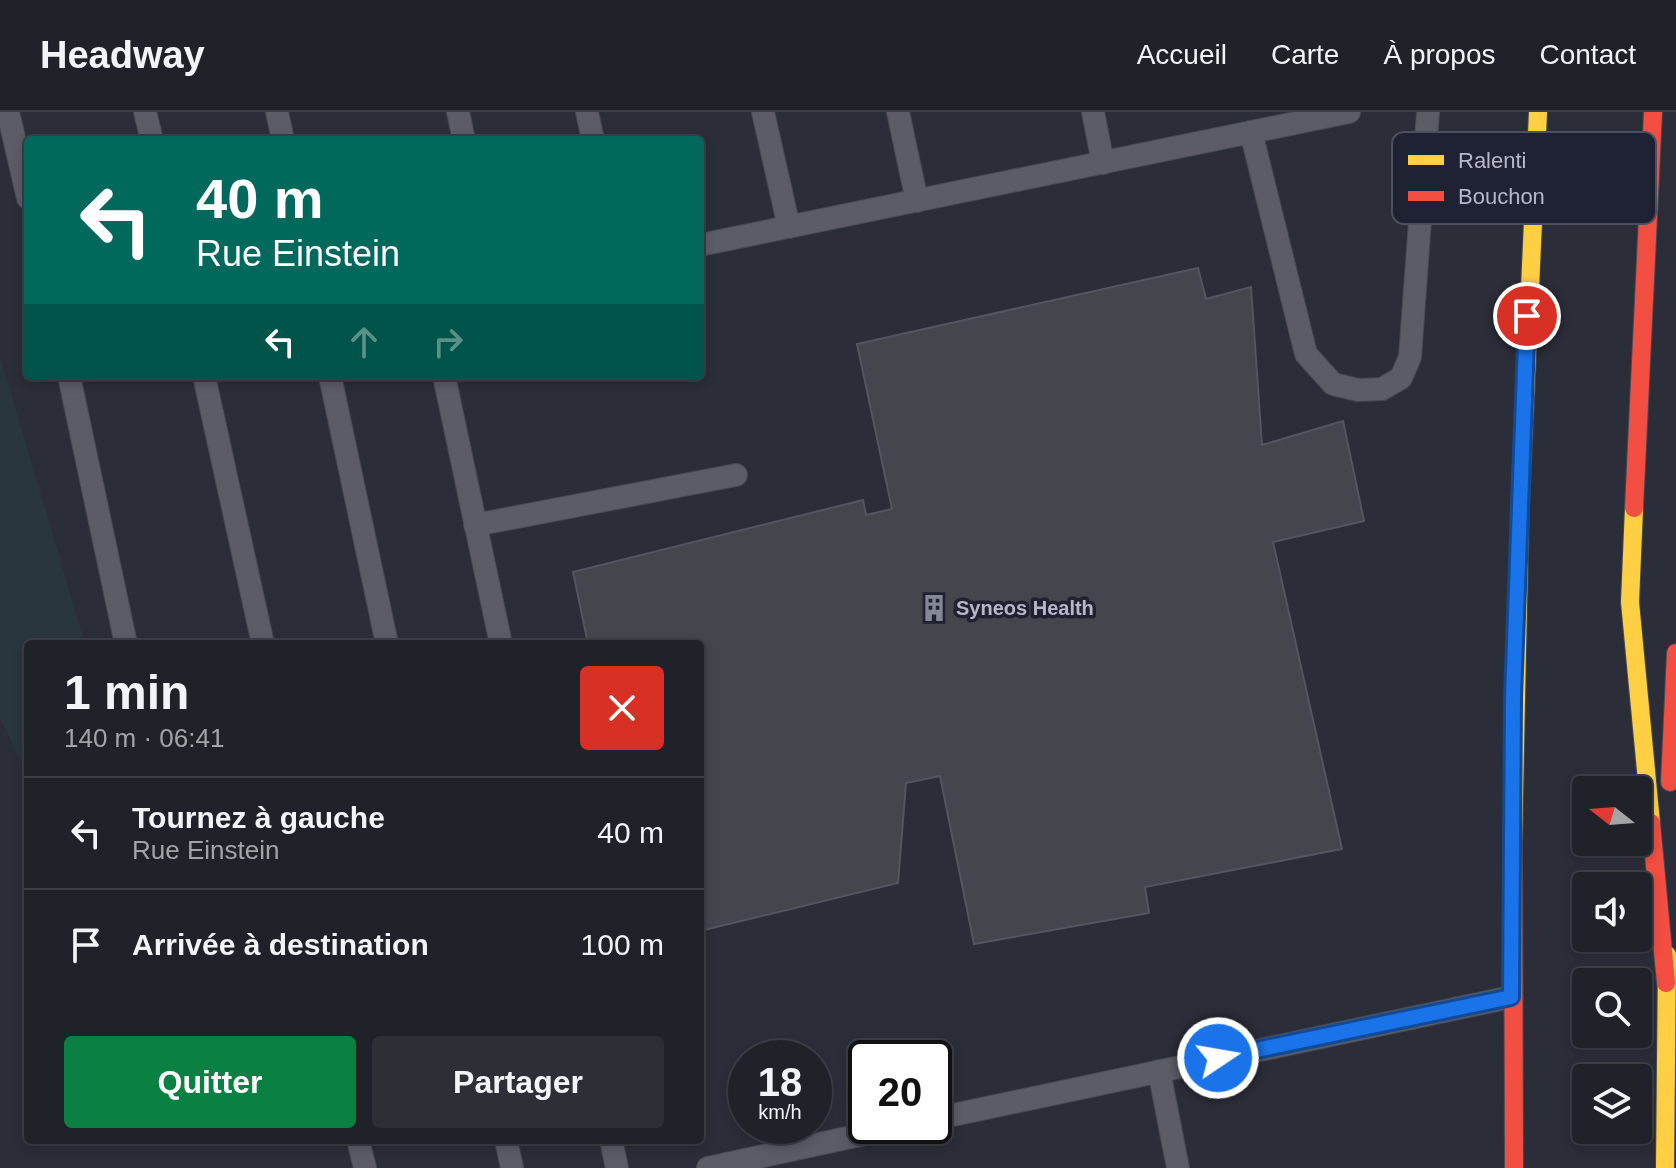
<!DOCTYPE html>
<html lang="fr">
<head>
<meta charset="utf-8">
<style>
	body { margin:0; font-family:Helvetica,sans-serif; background:#2d2f36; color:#f1f3f6; height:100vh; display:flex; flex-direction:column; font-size:30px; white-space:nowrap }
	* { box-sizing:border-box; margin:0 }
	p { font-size:26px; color:#a2a4a8 }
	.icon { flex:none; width:44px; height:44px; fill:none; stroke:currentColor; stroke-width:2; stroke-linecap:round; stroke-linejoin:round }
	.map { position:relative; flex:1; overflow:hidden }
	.details { position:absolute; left:24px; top:528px; width:680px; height:504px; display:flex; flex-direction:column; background:#20222a; border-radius:8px; box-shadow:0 4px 12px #0003,0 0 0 2px #3d3f47 }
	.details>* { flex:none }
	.banner { position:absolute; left:24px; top:24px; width:680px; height:244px; border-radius:8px; box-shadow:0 4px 12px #0003,0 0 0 2px #3d3f47; background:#00695c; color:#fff; overflow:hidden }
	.needle { width:52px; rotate:287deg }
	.buttons { position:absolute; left:1572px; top:664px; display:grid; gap:16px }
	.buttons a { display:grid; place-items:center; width:80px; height:80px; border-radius:8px; background:#20222a; box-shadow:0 4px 12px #0003,0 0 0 2px #3d3f47; font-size:40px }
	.speed { position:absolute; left:728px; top:928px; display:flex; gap:16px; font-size:40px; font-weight:700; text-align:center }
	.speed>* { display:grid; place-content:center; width:104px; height:104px; border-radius:50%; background:#20222a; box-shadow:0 4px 12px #0003,0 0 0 2px #3d3f47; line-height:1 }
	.speed small { font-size:20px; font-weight:400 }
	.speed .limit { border:4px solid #111; border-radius:12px; background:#fff; color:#111 }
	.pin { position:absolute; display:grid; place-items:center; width:68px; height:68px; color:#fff; margin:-34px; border:4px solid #fff; border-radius:50%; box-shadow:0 2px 8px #0007 }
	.me { position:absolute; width:88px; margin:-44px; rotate:78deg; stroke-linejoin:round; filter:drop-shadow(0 0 6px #0008) }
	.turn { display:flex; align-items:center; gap:28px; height:168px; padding:0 40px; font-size:36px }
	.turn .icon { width:104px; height:104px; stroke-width:2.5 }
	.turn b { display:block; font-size:56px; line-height:68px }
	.lanes { display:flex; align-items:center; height:76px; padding:0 40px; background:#0003; justify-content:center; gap:40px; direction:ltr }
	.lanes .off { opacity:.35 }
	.round { display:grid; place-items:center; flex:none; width:84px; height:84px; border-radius:8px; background:#2d2f36 }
	.summary { display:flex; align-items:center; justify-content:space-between; height:136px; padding:0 40px }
	h1 { font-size:48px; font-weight:700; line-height:60px }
	.primary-button { display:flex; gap:16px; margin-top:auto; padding:16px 40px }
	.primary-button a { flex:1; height:92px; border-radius:8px; background:#0b8043; color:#fff; font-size:32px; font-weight:700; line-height:92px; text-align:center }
	.primary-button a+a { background:#2d2f36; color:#f1f3f6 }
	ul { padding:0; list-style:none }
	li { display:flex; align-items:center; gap:24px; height:112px; padding:0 40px; border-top:2px solid #3d3f47 }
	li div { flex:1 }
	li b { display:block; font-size:30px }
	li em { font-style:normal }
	header { display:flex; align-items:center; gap:48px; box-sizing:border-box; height:112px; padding:0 40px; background:#20222a; border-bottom:2px solid #3d3f47 }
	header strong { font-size:38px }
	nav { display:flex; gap:44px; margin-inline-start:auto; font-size:28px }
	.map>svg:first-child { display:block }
</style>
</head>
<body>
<header>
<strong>Headway</strong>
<nav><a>Accueil</a><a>Carte</a><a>À propos</a><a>Contact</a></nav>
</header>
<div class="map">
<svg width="1676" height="1056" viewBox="0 0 1676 1056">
	<rect width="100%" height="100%" fill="#2b2e38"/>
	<path fill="#29363e" d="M0,244L85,532H28V664L0,606Z"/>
	<path fill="#44464e" stroke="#53555f" stroke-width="2" d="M1198,156L1206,187L1251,175L1262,333L1343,309L1364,409L1273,430L1342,737L1145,775L1149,801L974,832L940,664L906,671L898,771L700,819V532H588L573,460L863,388L866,403L892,397L857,232Z"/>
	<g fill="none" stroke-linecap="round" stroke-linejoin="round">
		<g stroke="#474951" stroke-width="24">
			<g id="lane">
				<path d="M8,0L28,86"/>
				<path d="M145,0L152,28"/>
				<path d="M277,0L283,28"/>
				<path d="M458,0L464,28"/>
				<path d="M587,0L593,28"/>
				<path d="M763,0L789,115"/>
				<path d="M898,0L917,89"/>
				<path d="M1093,0L1103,51"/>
				<path d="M1251,20L1306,242L1333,272L1358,278L1382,277L1401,266L1410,245L1428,0"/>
				<path d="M700,133L1349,0"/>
				<path d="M69,264L126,532"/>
				<path d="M204,264L263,532"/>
				<path d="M330,264L387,532"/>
				<path d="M444,264L501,532"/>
				<path d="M475,413L736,363"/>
				<path d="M1159,959L1178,1056"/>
				<path d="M934,1007L1511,885"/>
				<path d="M358,1028L365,1056"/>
				<path d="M506,1028L512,1056"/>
				<path d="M611,1028L617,1056"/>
				<path d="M708,1056L902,1014"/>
			</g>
		</g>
		<g stroke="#474951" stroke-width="20">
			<g id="slow">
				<path d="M1634,396L1630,490L1651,711"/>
				<path d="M1513,731L1520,396L1538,0"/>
				<path d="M1665,1056L1667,843"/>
			</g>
		</g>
		<g stroke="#474951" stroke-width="20">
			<g id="jam">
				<path d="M1634,396L1653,0"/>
				<path d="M1670,670L1676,541"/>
				<path d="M1651,711L1666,871"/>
				<path d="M1513,731L1514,1056"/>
			</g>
		</g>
		<use href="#lane" stroke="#5b5c66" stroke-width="22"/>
		<use href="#slow" stroke="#ffcf43" stroke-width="18"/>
		<use href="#jam" stroke="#f24e42" stroke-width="18"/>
	</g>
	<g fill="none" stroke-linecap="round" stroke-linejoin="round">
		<g stroke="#114b97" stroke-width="20">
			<path id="route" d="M1218,946L1511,885L1513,585L1527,204"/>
		</g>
		<use href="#route" stroke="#1a73e8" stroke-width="14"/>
	</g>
	<defs>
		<g id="building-bare" transform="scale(2.16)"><path d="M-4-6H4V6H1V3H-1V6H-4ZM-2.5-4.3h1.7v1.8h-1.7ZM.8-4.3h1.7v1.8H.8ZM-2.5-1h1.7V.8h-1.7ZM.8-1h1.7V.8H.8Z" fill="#858896" stroke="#1f2232" stroke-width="2.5" paint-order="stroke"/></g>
	</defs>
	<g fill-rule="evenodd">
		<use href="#building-bare" x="934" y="496"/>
	</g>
	<g text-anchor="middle" stroke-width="7" stroke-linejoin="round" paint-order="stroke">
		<g font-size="20" font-weight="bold" fill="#b6b8c8" stroke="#1f2232" text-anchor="start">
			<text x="956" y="503">Syneos Health</text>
		</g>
	</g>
	<rect x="1392" y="20" width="264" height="92" rx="12" fill="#1f2232" stroke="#4c4f5f" stroke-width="2"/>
	<rect x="1408" y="43" width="36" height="10" fill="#ffcf43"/>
	<rect x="1408" y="79" width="36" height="10" fill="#f24e42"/>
	<g font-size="22" fill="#b6b8c8">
		<text x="1458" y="56">Ralenti</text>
		<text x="1458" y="92">Bouchon</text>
	</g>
</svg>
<div class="buttons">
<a><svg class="needle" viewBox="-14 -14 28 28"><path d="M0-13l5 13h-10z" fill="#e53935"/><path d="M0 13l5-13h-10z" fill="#a2a4a8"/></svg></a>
<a><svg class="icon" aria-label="sound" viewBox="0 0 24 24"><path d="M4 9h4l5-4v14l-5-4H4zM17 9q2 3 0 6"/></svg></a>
<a><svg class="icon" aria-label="search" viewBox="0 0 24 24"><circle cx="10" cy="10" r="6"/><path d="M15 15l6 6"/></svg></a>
<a><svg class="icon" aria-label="layers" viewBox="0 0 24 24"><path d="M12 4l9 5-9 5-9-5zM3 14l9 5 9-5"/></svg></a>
</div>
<div class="speed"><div>18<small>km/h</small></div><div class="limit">20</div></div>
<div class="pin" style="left:1527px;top:204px;background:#d93025"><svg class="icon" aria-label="arrive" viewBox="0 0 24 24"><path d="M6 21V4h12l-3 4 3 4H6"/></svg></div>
<svg class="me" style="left:1218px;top:946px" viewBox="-20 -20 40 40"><circle r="17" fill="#1a73e8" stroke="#fff" stroke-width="3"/><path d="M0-11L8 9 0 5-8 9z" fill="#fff"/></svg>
<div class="banner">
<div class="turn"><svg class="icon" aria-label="left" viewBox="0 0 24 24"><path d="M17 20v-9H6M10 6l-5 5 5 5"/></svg><div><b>40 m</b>Rue Einstein</div></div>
<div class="lanes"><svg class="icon" aria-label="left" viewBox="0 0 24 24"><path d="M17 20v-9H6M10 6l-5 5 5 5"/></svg><svg class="icon off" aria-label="ahead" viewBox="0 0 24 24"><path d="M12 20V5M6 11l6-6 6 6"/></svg><svg class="icon off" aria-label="right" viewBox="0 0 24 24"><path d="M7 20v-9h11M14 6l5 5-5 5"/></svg></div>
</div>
<section class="details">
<div class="summary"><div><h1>1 min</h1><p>140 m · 06:41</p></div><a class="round" style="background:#d93025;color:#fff"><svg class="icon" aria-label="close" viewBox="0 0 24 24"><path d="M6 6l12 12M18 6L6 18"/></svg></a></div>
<ul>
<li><svg class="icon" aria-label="left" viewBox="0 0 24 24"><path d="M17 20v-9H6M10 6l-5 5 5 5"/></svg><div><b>Tournez à gauche</b><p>Rue Einstein</p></div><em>40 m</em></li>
<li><svg class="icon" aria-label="arrive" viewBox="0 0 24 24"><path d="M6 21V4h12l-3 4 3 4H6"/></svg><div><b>Arrivée à destination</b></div><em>100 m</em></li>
</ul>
<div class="primary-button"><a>Quitter</a><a>Partager</a></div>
</section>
</div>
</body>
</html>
